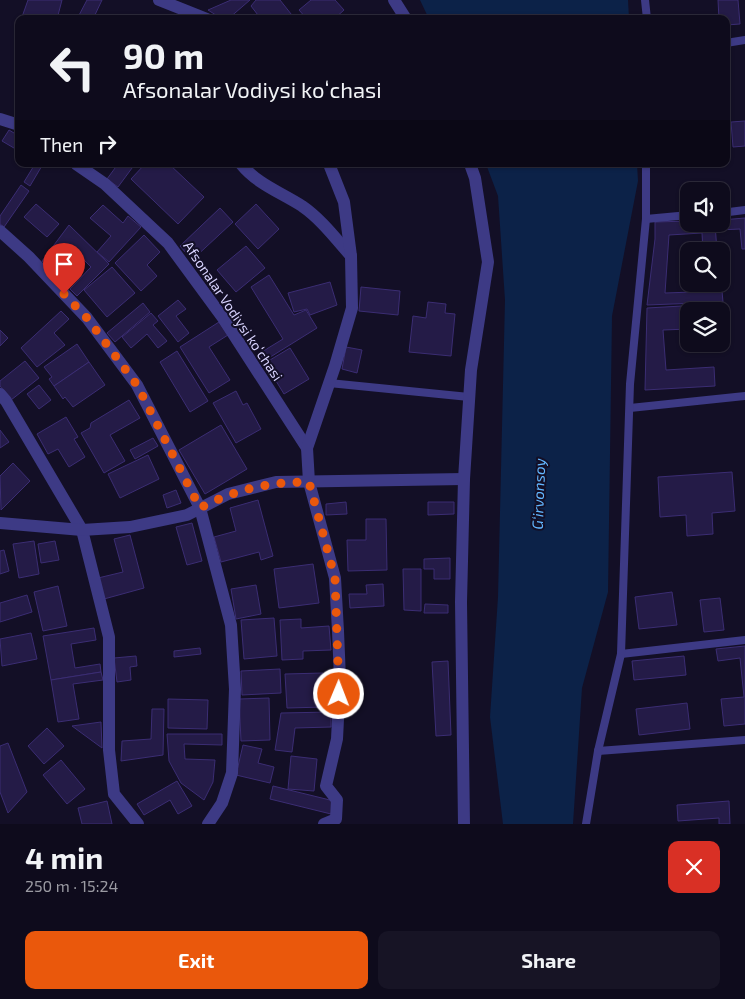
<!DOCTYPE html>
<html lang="en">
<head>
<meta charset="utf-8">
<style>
	body { margin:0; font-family:"Exo 2",sans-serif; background:#171425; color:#f1f3f6; height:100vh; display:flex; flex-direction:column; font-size:19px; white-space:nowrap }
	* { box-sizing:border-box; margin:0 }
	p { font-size:16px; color:#9b9ba3 }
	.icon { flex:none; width:28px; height:28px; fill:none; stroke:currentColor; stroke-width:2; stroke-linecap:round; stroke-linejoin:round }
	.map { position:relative; height:824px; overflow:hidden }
	.side { display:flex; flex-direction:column; background:#0e0b1c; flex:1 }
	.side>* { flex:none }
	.top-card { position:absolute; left:15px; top:15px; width:715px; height:152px; border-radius:10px; box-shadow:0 1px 4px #0004,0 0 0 1px #2e2b3b; background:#0e0b1c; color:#f1f3f6; overflow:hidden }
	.fabs { position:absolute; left:680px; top:182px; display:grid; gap:10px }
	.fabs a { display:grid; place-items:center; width:50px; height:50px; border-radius:10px; background:#0e0b1c; box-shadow:0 1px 4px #0004,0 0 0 1px #2e2b3b; font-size:25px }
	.pin { position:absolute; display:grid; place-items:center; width:42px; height:42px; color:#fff; margin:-51px -21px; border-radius:50% 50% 50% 0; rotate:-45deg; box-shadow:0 0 5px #0007 }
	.pin .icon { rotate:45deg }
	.me { position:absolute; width:55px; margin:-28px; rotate:1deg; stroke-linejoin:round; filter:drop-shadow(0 0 4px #0008) }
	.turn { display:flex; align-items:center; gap:18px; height:105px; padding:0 25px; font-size:22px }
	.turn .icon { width:65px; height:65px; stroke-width:2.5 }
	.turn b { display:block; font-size:35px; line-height:42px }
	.then { display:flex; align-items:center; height:48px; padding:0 25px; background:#0003; gap:10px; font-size:19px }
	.round { display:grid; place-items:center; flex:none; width:52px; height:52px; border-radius:10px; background:#171425 }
	.overview { display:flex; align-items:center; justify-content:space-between; height:85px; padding:0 25px }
	h1 { font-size:30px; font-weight:700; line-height:38px }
	.primary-button { display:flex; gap:10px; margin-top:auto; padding:10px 25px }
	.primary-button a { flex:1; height:58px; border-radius:10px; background:#ea580c; color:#fff; font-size:20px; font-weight:700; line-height:58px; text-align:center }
	.primary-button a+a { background:#171425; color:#f1f3f6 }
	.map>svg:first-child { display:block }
</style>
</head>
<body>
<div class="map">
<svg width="745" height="824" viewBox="0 0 745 824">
	<rect width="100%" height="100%" fill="#130f26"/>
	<g fill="#0c2248">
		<path d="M420,0H628L629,19H429Z"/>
		<path d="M486,164H637L638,181L612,316L608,592L582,688L573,824H503L490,717L498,597L505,300L498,196Z"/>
	</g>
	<g fill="#241b47" stroke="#3b2d73">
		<path d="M28,0H62L57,19L22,17Z"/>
		<path d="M87,0H102L93,19H77Z"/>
		<path d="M231,0H250L228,19H222L208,10Z"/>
		<path d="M256,0H280L295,19H261L251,6Z"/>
		<path d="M311,0H335L344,10L334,19H307L299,10Z"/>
		<path d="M718,0H738L740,24L726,25V19H719Z"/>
		<path d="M745,121V146L733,147L731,122Z"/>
		<path d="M9,130L19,136V151L2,141Z"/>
		<path d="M35,164H43L30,186L24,182Z"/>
		<path d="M118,164H135L118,187L107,179Z"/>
		<path d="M145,164H169L204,197L178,224L131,179Z"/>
		<path d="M21,185L29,191L4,227L0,224V216Z"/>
		<path d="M36,204L59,224L47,237L24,217Z"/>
		<path d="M256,204L279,229L258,249L235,224Z"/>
		<path d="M103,205L123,223L128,216L141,227L109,262L97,252L111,236L90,218Z"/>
		<path d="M220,208L233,222L192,260L180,246Z"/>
		<path d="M745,218V249H742L740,229L718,230L717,224H721V220Z"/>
		<path d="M689,221V224H715L717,251H703L702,233L669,235L665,293L722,291L723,302L647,305L655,239V222Z"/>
		<path d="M69,225L109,264L77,296L70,289L91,267L78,254L57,276L42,261Z"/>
		<path d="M144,235L160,252L147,265L157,276L141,291L115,263Z"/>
		<path d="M246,246L265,268L236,292L217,270Z"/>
		<path d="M112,267L135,293L107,317L84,290Z"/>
		<path d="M269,275L294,315L306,310L317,328L264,361L260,353L283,339L251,287Z"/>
		<path d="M330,282L337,305L310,315L307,309L294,312L288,293Z"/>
		<path d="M361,287L400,291L398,315L359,311Z"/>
		<path d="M178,300L186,309L176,316L189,333L178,342L158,316Z"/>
		<path d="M428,302L446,304L445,313L455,314L451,356L409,352L413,316L426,318Z"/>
		<path d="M143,303L150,312L115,342L107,333Z"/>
		<path d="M682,306L683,312H689V329L663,330L666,370L714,367L715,386L645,390L647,308Z"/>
		<path d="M61,311L69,319L54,333L65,345L37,367L21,348Z"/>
		<path d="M151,313L158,321L153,325L167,341L158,348L147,334L131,348L122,337Z"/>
		<path d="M219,322L228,335L209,347L230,380L209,393L180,347Z"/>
		<path d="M0,330L8,338L0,346Z"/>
		<path d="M77,344L89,362L54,386L49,379L52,377L44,367Z"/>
		<path d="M346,347L362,350L357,373L342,369Z"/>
		<path d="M290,348L309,379L284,394L265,363Z"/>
		<path d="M177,351L208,401L190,412L160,362Z"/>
		<path d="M25,361L39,378L11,400L0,386V381Z"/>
		<path d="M89,362L105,385L73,407L65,397L63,399L54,386Z"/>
		<path d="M39,385L51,400L39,409L27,394Z"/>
		<path d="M236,391L243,405L247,403L261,429L236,443L213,403Z"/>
		<path d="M129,400L140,418L110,435L125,461L104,473L81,433L90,428L91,423Z"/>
		<path d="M66,417L78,437L74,439L85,457L69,467L58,449L48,454L37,434Z"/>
		<path d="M221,425L247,469L205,494L179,450Z"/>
		<path d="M0,430L9,442L0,448Z"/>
		<path d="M153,438L158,446L135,459L130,450Z"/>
		<path d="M148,455L159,479L120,498L108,474Z"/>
		<path d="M13,463L30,481L1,510L0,476Z"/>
		<path d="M732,472L735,511L712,513L713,534L687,536L686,515L660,517L658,477Z"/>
		<path d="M176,490L181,503L167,508L163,495Z"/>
		<path d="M258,500L273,556L261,560L259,552L221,562L214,537L236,531L230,508Z"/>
		<path d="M346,502L347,514L326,515V504Z"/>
		<path d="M428,502H454V514L428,515Z"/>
		<path d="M366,519H386L387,570L348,571L347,540H366Z"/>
		<path d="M192,523L202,561L187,565L176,527Z"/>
		<path d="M130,535L144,588L104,599L98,578L123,572L114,539Z"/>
		<path d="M34,541L39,574L19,578L13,544Z"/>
		<path d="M55,541L59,560L41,563L38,544Z"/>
		<path d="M4,550L9,571L0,574V551Z"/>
		<path d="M450,558V579H434V569H424V559Z"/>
		<path d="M313,564L319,603L279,608L274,569Z"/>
		<path d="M403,569H421V611L404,610Z"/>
		<path d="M383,584L384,606L350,608L349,594H367L366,585Z"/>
		<path d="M256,585L261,614L236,619L231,589Z"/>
		<path d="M58,586L67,626L43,631L34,592Z"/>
		<path d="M672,592L677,625L639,629L635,597Z"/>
		<path d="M27,595L32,612L0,622V603Z"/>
		<path d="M720,598L724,630L704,632L700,600Z"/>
		<path d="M425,604L448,605V613H424Z"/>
		<path d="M274,618L277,656L244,659L241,620Z"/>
		<path d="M301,619V628L329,626L331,650L303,651V659L282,660L280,620Z"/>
		<path d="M94,628L96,640L71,644L75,668L100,664L101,672L51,680L43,636Z"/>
		<path d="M31,633L37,659L2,666L0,639Z"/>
		<path d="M745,646V724L724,726L721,699L744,697L740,658L718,661L716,649Z"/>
		<path d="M200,648L201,654L174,657V651Z"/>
		<path d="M136,656L137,666L130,667L131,680L117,682L114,658Z"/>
		<path d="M684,656L686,675L634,680L632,661Z"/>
		<path d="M448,661L451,735L436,736L432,662Z"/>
		<path d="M280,669L281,693L242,695L241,671Z"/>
		<path d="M101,672L103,680L73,684L79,719L58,722L51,680Z"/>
		<path d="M323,673L325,707L287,708L285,674Z"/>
		<path d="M269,698L270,740L241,741L239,699Z"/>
		<path d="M168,699L208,700L207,729L168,728Z"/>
		<path d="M687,703L690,729L639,735L636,709Z"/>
		<path d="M152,709H164L163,755L121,761L122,741L151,739Z"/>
		<path d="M331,712V727L295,728L292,752L275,750L281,713Z"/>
		<path d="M101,722L102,748L72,726Z"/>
		<path d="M47,728L64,746L44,764L28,746Z"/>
		<path d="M167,734H222V745L184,744L185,759L215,760L213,782L204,800L181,783L169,761Z"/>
		<path d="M8,743L27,792L8,813L0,792V746Z"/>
		<path d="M243,745L262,749L258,763L274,767L270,783L236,775Z"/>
		<path d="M291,756L317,759L314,791L288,789Z"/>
		<path d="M61,760L85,789L67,804L43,775Z"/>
		<path d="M177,781L192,806L178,814L170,800L144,815L137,804Z"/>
		<path d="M273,786L334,801L331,814L270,799Z"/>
		<path d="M107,801L112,824H82L78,808Z"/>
		<path d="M729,801L730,824H719V818L678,821L677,805Z"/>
	</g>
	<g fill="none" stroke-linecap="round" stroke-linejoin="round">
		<g stroke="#3d3a85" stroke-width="8">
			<path d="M645,0L647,19"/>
			<path d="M726,43L745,40"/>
			<path d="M721,213L745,210"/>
			<path d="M646,219L689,215"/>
			<path d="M329,383L469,397"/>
			<path d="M630,408L745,396"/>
			<path d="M621,654L745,640"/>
			<path d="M598,751L745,740"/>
			<path d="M586,824L598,751L621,654L630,384L646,219V164"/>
		</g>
		<g stroke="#3d3a85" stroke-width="12">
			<path d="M159,0L207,19"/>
			<path d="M394,0L406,19"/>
			<path d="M0,119L19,125"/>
			<path d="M76,164L105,184L168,243L223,318L307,448"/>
			<path d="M241,164C257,184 280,192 302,206C321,219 336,239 351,256"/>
			<path d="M0,231L29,257L87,318L137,385L200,508L231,625L235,689L232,773L222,803L208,824"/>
			<path d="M0,394L6,401L82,530L109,637V750L114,794L138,824"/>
			<path d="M0,523L82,530L130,527L187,515L228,494L276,482L464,479"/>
			<path d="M324,824L336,819L337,800L326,786L337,739L340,679L338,631L335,578L309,482L307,448L335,366L352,308L351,256L344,202L329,164"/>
			<path d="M464,824L461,602L464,479L471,370L488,262L475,178L470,164"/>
		</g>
	</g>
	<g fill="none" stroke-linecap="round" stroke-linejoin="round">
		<path stroke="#ea580c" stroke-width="9" stroke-dasharray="0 16.2" d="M64,294L87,318L137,385L200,508C237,489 268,482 309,482L335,578L339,694"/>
	</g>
	<g text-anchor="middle" stroke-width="4" stroke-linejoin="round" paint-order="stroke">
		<g font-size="14" fill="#d9d4ff" stroke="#130f26">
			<text transform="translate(233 311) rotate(56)" y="5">Afsonalar Vodiysi koʻchasi</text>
		</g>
		<g font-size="15" font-style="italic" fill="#62b6ff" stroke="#130f26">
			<text transform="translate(539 494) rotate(-88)" y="5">G‘irvonsoy</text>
		</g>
	</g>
</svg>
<div class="fabs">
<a><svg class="icon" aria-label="sound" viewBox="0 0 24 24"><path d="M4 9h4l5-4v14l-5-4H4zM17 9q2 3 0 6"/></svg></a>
<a><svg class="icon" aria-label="search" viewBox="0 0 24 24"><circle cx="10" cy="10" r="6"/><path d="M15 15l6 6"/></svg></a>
<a><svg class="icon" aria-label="layers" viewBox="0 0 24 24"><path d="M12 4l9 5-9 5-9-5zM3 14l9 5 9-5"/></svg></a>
</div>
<div class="pin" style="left:64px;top:294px;background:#d93025"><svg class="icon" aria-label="arrive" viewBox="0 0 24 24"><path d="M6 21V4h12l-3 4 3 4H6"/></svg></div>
<svg class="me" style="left:339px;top:694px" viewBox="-20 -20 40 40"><circle r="17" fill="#ea580c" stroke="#fff" stroke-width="3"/><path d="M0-11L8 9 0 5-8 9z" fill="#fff"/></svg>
<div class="top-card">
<div class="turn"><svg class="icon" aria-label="left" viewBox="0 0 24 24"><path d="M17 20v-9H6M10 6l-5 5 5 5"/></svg><div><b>90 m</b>Afsonalar Vodiysi koʻchasi</div></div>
<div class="then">Then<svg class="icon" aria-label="right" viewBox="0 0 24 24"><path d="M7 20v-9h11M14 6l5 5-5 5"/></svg></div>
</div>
</div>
<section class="side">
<div class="overview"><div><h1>4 min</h1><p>250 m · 15:24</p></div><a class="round" style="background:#d93025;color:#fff"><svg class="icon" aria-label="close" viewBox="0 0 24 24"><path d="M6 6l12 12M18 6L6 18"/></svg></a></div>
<div class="primary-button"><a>Exit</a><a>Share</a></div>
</section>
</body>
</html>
